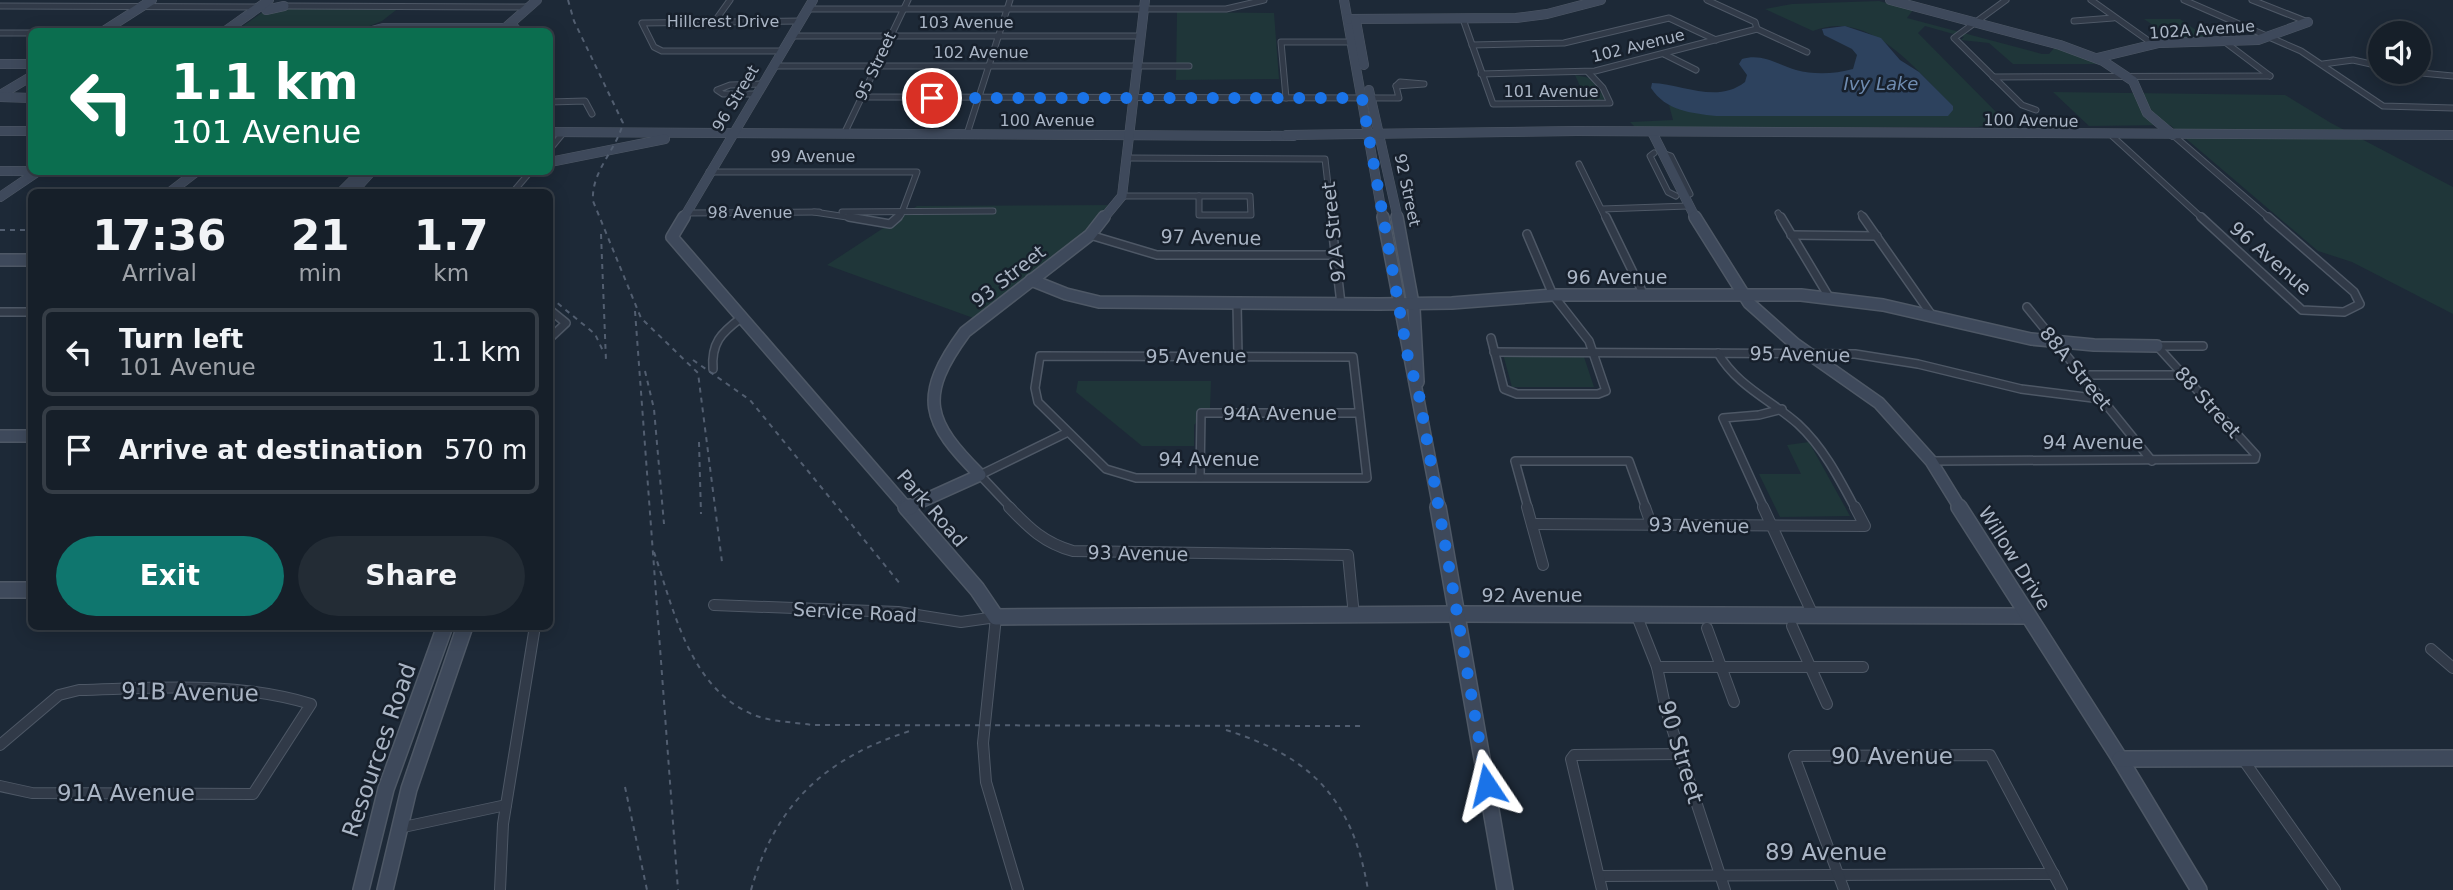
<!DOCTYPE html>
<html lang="en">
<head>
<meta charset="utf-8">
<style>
	body { margin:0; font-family:"DejaVu Sans",sans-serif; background:#232c35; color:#f1f3f6; height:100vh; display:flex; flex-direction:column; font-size:26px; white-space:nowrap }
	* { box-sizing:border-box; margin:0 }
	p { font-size:23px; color:#9ea2a8 }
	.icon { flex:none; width:38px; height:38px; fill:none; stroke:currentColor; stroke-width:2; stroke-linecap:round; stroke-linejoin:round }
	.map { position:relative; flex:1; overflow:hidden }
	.drawer { position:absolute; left:28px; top:189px; width:525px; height:441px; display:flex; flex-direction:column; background:#161f29; border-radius:10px; box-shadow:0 4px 18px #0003,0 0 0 2px #353d46 }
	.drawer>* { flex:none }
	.guide { position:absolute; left:28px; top:28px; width:525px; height:147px; border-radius:10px; box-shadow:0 4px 18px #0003,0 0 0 2px #353d46; background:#0b6e4f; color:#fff; overflow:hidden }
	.controls { position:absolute; left:2368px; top:21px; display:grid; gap:14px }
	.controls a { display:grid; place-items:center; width:63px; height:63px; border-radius:50%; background:#161f29; box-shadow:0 4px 18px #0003,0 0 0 2px #353d46; font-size:35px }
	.pin { position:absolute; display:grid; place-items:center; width:60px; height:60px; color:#fff; margin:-30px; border:4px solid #fff; border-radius:50%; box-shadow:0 2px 7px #0007 }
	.me { position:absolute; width:77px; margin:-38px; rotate:350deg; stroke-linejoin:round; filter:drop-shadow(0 0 5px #0008) }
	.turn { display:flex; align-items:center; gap:24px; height:147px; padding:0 28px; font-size:32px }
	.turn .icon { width:91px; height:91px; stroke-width:2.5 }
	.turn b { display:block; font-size:49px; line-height:60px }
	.eta { display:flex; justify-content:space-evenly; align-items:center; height:119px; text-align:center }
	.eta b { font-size:42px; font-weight:600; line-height:49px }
	.cta { display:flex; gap:14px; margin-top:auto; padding:14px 28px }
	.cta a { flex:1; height:80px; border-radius:42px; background:#0f766e; color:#fff; font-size:28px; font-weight:600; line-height:80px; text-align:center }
	.cta a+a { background:#232c35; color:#f1f3f6 }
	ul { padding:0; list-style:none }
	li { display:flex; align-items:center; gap:21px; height:88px; margin:0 14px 10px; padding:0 14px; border:4px solid #353d46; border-radius:10px }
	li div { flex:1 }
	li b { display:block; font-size:26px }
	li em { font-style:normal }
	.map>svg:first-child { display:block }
</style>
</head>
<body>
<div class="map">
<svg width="2453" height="890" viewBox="0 0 2453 890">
	<rect width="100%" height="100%" fill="#1d2937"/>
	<g fill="#1f3639">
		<path d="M1879,1L1913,10L1907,18L2042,54H2049L2055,47L2102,64H2013L1989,43L1961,40L1964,37L1925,26L1918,33L2005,121L1978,127H1635L1630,122L1673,120L1669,105L1702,114L1953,106C1915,70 1871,8 1813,31L1765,9L1792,4Z"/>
		<path d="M280,7H400L382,21L357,31L234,32L266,10Z"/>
		<path d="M1177,12L1274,13L1279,79L1176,80Z"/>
		<path d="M2144,19H2180L2210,40H2175Z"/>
		<path d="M1575,75L1590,78L1606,99L1587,102Z"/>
		<path d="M2053,92L2285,95L2331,123L2453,187V314L2352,262L2318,251L2170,125L2089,126Z"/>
		<path d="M1118,205L976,319L827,265L917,206Z"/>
		<path d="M1503,354H1583L1594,387H1512Z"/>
		<path d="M1078,381H1211L1210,408L1194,425V446H1142L1076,392Z"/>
		<path d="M1809,442L1850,516L1780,517L1759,474H1801L1787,445Z"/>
	</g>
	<path fill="#2d425e" d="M1845,26L1881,38L1900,60L1919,72L1953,106V110L1948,116H1716C1691,113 1666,111 1651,88L1652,83C1683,84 1717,104 1745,82L1747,75L1739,64L1742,59C1762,53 1777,64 1796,70C1814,75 1835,74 1853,69L1857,55L1852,49L1824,35L1822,29Z"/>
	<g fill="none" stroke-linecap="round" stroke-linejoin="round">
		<g stroke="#4e5866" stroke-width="7">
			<g id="street-far2">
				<path d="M1707,0L1755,22L1757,29L1807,52"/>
				<path d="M2006,0L1954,38L2022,105L2036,110"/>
				<path d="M2091,0L2153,44"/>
				<path d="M2184,0L2301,51L2383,106L2453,108"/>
				<path d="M2252,0L2308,22"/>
				<path d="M0,6L259,7"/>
				<path d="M284,6L530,7"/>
				<path d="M807,9H1226L1264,0"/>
				<path d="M1463,19L1493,104L1610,103L1603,88L1588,72"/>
				<path d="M715,21L730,0"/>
				<path d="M2074,21L2113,18"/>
				<path d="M0,33H32"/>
				<path d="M791,36H1141"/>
				<path d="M2225,42L2270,76"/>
				<path d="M1472,45L1564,43L1669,18L1716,40"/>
				<path d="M782,51H662L654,47L642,23L801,21"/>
				<path d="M1664,54L1696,70"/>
				<path d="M2323,64L2353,60L2380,66"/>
				<path d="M773,66H1189"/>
				<path d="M2411,72L2453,76"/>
				<path d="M1481,74L1595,71L1757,29"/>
				<path d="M1993,77L2270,76"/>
				<path d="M1400,82L1424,84L1396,86Z"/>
				<path d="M756,94H723L717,90L730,85L762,84"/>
				<path d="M860,97L1399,98L1396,86"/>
				<path d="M1286,98L1281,42H1351"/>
				<path d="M550,102L585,101L592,114"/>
				<path d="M844,134L908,0"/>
				<path d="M967,134L1010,0"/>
				<path d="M2110,134L2203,219"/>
				<path d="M2173,135L2270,219"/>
				<path d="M550,149L564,132"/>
				<path d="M1654,153L1650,156L1668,192L1676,196"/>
				<path d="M1662,153L1671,156L1690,194L1685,196"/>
				<path d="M1127,158L1325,159L1332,219"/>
				<path d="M1579,164L1606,219"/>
				<path d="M709,172H917L901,215L896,219"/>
				<path d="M513,192L530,172"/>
				<path d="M1122,196H1199"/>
				<path d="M1199,196H1250L1251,215H1199Z"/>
				<path d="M1602,209L1688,206"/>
				<path d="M814,212L860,219"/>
				<path d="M842,212L993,211"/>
				<path d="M685,213L819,212"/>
				<path d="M1778,213L1782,219"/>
				<path d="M1861,214L1865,219"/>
			</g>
		</g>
		<g stroke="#4e5866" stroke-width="10">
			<g id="street-far1">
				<path d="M849,217L890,224L898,217"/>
				<path d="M1331,217L1341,304"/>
				<path d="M1606,217L1643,293"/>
				<path d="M1781,217L1829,297"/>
				<path d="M1863,217L1933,317"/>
				<path d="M2201,217L2302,310L2344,312L2360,304L2354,292L2268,217"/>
				<path d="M1090,235L1157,255H1335"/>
				<path d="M1791,235L1877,236"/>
				<path d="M1237,303L1238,356"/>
				<path d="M2027,307L2152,461"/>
				<path d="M550,310L566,323L550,338"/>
				<path d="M0,312H32"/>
				<path d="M1491,338L1504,389L1517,394H1598L1606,391L1589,341L1553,295L1527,234"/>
				<path d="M2157,346H2203"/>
				<path d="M1494,352L1855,354L1918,364L2021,389L2101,399"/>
				<path d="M1718,353C1737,386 1771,400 1798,424C1823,447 1839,478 1855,508"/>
				<path d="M1040,356L1353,357L1367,478H1136L1106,469L1038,402L1035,388Z"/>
				<path d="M713,369C711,343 721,333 741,318"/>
				<path d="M2083,375H2184"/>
				<path d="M1931,461L2255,459L2256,455L2157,346"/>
				<path d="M1200,477L1201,413H1359"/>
				<path d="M1011,508L980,475L1066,433"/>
				<path d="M1528,508L1515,461H1629L1646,508"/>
				<path d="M1764,508L1723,418L1759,415L1782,409"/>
			</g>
		</g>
		<g stroke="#4e5866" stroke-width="12">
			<g id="street">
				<path d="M1009,507C1029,528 1044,543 1073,551L1348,555L1354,616"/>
				<path d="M1527,507L1543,565"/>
				<path d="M1645,507L1651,524"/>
				<path d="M1763,507L1813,615"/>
				<path d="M1532,524L1865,526L1855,507"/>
				<path d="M714,605L898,612L961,622L996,617L983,743L986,782L1018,890"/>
				<path d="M1636,614L1657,667L1666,710L1725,890"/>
				<path d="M1792,626L1827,704"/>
				<path d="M1707,628L1734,702"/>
				<path d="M2431,649L2453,668"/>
				<path d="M1657,667H1863"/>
				<path d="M0,745L59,695L79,690C158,688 235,681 311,704L253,794L32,793L0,786"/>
				<path d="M2242,758L2335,890"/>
				<path d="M399,828L506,805"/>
				<path d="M1599,876L2054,874"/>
				<path d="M500,890L503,824L535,626"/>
				<path d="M1602,890L1571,759L1574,755L1680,754"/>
				<path d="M1844,890L1794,756L1990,755L2062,890"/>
			</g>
		</g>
		<g stroke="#4e5866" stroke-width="10">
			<g id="secondary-far2">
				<path d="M1344,0L1383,219"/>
				<path d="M1890,0L2060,45L2103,61L2133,81L2147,113L2173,135"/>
				<path d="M266,10L284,6"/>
				<path d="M1348,19L1516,18L1547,14L1601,0"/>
				<path d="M1356,21L1364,65"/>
				<path d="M504,29L537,0"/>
				<path d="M102,32L152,0"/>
				<path d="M224,32L269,0"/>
				<path d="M368,32L383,28H515"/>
				<path d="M2097,58L2159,43L2258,40L2308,22"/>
				<path d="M0,64H32"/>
				<path d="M1369,90L1398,219"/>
				<path d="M0,95L32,76"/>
				<path d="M0,97L32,98"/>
				<path d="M0,131H32"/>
				<path d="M550,132L1294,136"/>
				<path d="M1652,132L1696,219"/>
				<path d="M1286,135L1577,131L2453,135"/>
				<path d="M550,162L665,139"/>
				<path d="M0,171L479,172"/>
				<path d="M170,192L196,172"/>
				<path d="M341,192L361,172"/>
				<path d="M353,192L371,172"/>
				<path d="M0,197L37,172"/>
				<path d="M683,219L813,0"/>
				<path d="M1103,219L1122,196L1145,0"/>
			</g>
		</g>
		<g stroke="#4e5866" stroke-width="14">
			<g id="secondary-far1">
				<path d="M684,217L672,237L907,508"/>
				<path d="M1383,217L1439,508"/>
				<path d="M1397,217L1414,309L1418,382"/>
				<path d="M1695,217L1749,303L1795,344L1879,403L1931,461L1960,508"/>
				<path d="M0,260H32"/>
				<path d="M1031,280L1066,294L1099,302L1379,304L1452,303L1553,295H1801L1883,305L2031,339L2094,345L2157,346"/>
				<path d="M0,436H32"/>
				<path d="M907,508L980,475C927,422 917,397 965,332L1090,235L1104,217"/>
			</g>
		</g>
		<g stroke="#4e5866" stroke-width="18">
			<g id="secondary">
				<path d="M906,507L977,589L996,617L1457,614L2026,616"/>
				<path d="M1438,507L1505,890"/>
				<path d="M1959,507L2120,759L2199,890"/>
				<path d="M907,508L910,507"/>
				<path d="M0,590H32"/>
				<path d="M2120,759L2453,758"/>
				<path d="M361,890L386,789L445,626"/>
				<path d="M385,890L409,789L465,626"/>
			</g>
		</g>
		<use href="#street-far2" stroke="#313a48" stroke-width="5"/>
		<use href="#street-far1" stroke="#313a48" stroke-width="7"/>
		<use href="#street" stroke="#313a48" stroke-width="10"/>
		<use href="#secondary-far2" stroke="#3e495b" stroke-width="9"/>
		<use href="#secondary-far1" stroke="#3e495b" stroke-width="11"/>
		<use href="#secondary" stroke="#3e495b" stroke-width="15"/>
		<g stroke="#525e70" stroke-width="2" stroke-dasharray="5 5" stroke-linecap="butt">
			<path d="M568,0L574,21L623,123C616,151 591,171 593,201L641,318L698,373L722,562"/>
			<path d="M0,230H32"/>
			<path d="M601,234L606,361"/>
			<path d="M550,297L595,334L603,351"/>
			<path d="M635,311L678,890"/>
			<path d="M693,360L750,400L901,585"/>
			<path d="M645,371L654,409L664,524"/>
			<path d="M699,442L701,514"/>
			<path d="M654,552C674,611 690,689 754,715C771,722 794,722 812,725L1363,726"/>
			<path d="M1226,730C1312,757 1353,800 1368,890"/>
			<path d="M625,787L647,890"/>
			<path d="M751,890C776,802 827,757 913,730"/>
		</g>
	</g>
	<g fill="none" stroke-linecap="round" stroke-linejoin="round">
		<path stroke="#1a73e8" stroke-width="12" stroke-dasharray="0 21.6" d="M932,98H1362L1409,363L1418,389L1487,785"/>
	</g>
	<g text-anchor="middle" stroke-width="5" stroke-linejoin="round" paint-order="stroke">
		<g font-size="16" fill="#aab5c5" stroke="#17202c">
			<text x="723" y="27">Hillcrest Drive</text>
			<text x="966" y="28">103 Avenue</text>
			<text transform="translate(2202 29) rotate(-4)" y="6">102A Avenue</text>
			<text transform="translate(1638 45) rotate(-14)" y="6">102 Avenue</text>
			<text x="981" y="58">102 Avenue</text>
			<text transform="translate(875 66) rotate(-65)" y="6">95 Street</text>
			<text x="1551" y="97">101 Avenue</text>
			<text transform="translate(735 98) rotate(-59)" y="6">96 Street</text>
			<text x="1047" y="126">100 Avenue</text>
			<text transform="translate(2031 120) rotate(1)" y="6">100 Avenue</text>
			<text x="813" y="162">99 Avenue</text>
			<text transform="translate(1408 190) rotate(78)" y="6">92 Street</text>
			<text x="750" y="218">98 Avenue</text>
		</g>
		<g font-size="18" font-style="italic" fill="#6f8cb1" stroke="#17202c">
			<text x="1881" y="90">Ivy Lake</text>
		</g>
		<g font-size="19" fill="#aab5c5" stroke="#17202c">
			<text transform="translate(1333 232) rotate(-96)" y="7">92A Street</text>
			<text transform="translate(1211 237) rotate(1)" y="7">97 Avenue</text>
			<text transform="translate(2271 258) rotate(41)" y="7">96 Avenue</text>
			<text transform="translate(1008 276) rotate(-38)" y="7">93 Street</text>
			<text x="1617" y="284">96 Avenue</text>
			<text transform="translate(1800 354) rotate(1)" y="7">95 Avenue</text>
			<text x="1196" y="363">95 Avenue</text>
			<text transform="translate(2076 368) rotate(51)" y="7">88A Street</text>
			<text transform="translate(2208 402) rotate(48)" y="7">88 Street</text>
			<text x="1280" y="420">94A Avenue</text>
			<text x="2093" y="449">94 Avenue</text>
			<text x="1209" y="466">94 Avenue</text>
			<text transform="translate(932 508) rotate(49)" y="7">Park Road</text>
			<text transform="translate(1699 525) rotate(1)" y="7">93 Avenue</text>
			<text transform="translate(1138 553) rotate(1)" y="7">93 Avenue</text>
			<text transform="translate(2015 558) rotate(58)" y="7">Willow Drive</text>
			<text x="1532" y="602">92 Avenue</text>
			<text transform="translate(855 612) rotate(3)" y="7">Service Road</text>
		</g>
		<g font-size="23" fill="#aab5c5" stroke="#17202c">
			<text transform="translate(190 692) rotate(1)" y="8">91B Avenue</text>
			<text transform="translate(379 750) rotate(-71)" y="8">Resources Road</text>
			<text transform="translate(1681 752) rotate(73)" y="8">90 Street</text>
			<text x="1892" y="764">90 Avenue</text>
			<text x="126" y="801">91A Avenue</text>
			<text x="1826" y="860">89 Avenue</text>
		</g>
	</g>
</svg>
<div class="controls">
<a><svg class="icon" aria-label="sound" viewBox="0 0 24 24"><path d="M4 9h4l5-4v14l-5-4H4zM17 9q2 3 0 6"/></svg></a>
</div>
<div class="pin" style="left:932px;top:98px;background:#d93025"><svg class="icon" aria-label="arrive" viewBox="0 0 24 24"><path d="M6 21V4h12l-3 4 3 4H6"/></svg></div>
<svg class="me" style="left:1487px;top:785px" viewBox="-20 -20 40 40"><path d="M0-17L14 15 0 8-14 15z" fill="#1a73e8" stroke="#fff" stroke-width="4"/></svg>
<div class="guide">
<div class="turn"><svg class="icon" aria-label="left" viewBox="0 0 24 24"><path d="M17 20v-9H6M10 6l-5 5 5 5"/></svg><div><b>1.1 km</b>101 Avenue</div></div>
</div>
<section class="drawer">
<div class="eta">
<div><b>17:36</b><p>Arrival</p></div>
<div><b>21</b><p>min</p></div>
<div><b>1.7</b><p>km</p></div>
</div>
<ul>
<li><svg class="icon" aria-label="left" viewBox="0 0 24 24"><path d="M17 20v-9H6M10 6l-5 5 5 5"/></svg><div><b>Turn left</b><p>101 Avenue</p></div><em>1.1 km</em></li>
<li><svg class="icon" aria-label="arrive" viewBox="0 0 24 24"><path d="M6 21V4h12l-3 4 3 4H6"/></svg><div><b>Arrive at destination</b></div><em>570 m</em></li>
</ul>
<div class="cta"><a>Exit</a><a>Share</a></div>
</section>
</div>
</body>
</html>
